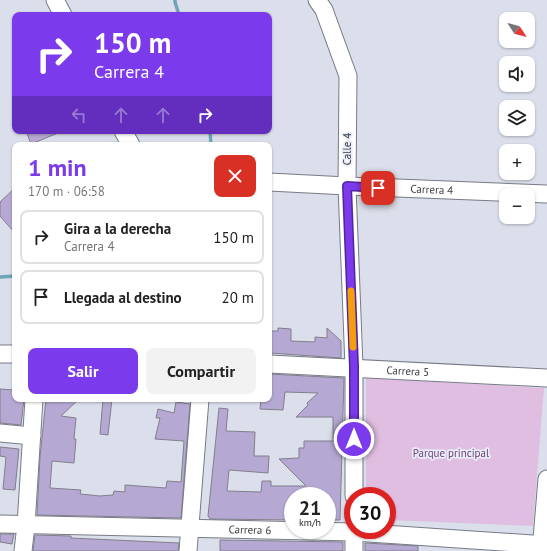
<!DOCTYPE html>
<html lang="es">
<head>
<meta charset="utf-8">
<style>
	body { margin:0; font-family:"PT Sans",sans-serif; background:#f2f2f2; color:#222; height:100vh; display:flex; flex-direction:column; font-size:15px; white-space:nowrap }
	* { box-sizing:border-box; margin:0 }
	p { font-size:13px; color:#767676 }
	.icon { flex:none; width:22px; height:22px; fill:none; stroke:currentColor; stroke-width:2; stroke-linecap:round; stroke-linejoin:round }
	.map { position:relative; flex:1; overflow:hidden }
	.drawer { position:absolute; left:12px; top:142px; width:260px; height:260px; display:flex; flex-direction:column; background:#fff; border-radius:8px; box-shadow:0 1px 3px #0004 }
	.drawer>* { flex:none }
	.guide { position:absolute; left:12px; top:12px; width:260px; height:122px; border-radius:8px; box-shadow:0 1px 3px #0004; background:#7c3aed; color:#fff; overflow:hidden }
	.needle { width:26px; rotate:126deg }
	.controls { position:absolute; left:499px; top:12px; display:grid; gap:8px }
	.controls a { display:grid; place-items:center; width:36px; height:36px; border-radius:8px; background:#fff; box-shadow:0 1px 3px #0004; font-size:20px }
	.speed { position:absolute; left:284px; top:487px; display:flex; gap:8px; font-size:20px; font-weight:700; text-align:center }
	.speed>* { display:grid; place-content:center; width:52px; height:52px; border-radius:50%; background:#fff; box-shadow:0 1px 3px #0004; line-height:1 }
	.speed small { font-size:10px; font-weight:400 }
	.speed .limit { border:6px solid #d22; background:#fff; color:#111 }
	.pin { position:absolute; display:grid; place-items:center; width:34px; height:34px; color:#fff; margin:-17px; border-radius:8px; box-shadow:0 2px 6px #0006 }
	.me { position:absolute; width:44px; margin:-22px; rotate:0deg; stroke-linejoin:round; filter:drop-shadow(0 0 3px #0008) }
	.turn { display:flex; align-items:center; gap:14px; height:84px; padding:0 16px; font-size:18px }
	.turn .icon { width:52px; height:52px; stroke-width:2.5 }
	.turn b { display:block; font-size:28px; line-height:34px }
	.lanes { display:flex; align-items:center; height:38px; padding:0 16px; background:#0003; justify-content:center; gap:20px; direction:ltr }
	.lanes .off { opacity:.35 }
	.round { display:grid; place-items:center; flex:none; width:42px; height:42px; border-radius:8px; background:#f2f2f2 }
	.head { display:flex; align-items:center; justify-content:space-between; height:68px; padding:0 16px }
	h1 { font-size:24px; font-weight:700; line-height:30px; color:#7c3aed }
	.action { display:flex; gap:8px; margin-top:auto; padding:8px 16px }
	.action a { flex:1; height:46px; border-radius:8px; background:#7c3aed; color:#fff; font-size:16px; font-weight:700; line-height:46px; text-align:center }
	.action a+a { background:#f2f2f2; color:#222 }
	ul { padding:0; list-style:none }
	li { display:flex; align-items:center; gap:12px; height:54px; margin:0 8px 6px; padding:0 8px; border:2px solid #e0e0e0; border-radius:8px }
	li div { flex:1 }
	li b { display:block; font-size:15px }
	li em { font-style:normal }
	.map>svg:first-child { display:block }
</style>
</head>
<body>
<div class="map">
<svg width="547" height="551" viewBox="0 0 547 551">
	<rect width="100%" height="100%" fill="#dbdfeb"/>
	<path fill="#e0bee1" d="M366,378L544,388L533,526L387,520V496H366Z"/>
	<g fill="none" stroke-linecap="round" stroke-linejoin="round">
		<g stroke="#6ea5b6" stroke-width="3.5">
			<path d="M175,0V2L179,15"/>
			<path d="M210,131L211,145"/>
			<path d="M0,277L15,276"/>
		</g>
	</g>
	<g fill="#b5a8d3" stroke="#827f8a">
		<path d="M26,131H63L31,144Z"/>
		<path d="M15,188V233L0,216V202Z"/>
		<path d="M278,328L291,329V341L315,342V337L327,338V328L341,341V358L269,353L271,331H278Z"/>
		<path d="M269,374L344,378L340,520H327V496H293V520L210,519L208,516L219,408L228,409L226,431L255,432L254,456H269L268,473L229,470L227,491L261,492L262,481H271V486H306L279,459L299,458V448H304V441H333V417H296L308,405L307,403L318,393L285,392L283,410L260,409L261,399H269Z"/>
		<path d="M0,389L15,390V399H24L21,425L0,423Z"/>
		<path d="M46,399H79L61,416L76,418L74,439H76L74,463L52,461L50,488L81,490L80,494L100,496L113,495L114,491L125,492V485L166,488L167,481L181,482L184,441L155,439L160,418H156L158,409L174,413L176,402L190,404L181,518L37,515L40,457Z"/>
		<path d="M103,399H112L108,435L100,434Z"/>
		<path d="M0,447L19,449L15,490L3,489L6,457L0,456Z"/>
		<path d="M0,534H14L12,544L0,542Z"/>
		<path d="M35,535L71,536V538L179,543L178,551H33Z"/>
		<path d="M220,540L343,542V551H220Z"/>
		<path d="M365,543L418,546V551H365Z"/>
	</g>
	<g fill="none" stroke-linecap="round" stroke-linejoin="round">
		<g stroke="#777b86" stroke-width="19">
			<g id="minor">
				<path d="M55,0L63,15"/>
				<path d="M317,0L324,10L348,76L347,186L354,367V496"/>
				<path d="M123,131L131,145"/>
				<path id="s1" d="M269,182L347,186L547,194"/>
				<path d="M0,354H15"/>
				<path id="s2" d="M269,364L547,378"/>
				<path d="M0,433L32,436"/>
				<path id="s3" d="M0,524L354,532L547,545"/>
				<path d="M354,530V551"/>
				<path d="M23,551L26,525L34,399"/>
				<path d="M188,551L200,399"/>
				<path d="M541,551L547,479"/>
			</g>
		</g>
		<use href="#minor" stroke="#fff" stroke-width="17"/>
	</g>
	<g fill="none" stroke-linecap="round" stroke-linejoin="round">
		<g stroke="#51269a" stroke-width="10">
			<path id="route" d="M354,439V367L347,186L378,188"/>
		</g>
		<use href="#route" stroke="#7c3aed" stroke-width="7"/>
		<path stroke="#f59e0b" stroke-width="7" d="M351,291L353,347"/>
	</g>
	<g text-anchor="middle" stroke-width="3.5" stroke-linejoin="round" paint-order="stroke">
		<g font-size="11" fill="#3a3b40" stroke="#e8ecf8">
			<text transform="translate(347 149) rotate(-90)" y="4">Calle 4</text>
			<text dy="4" stroke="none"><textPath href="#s1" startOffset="163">Carrera 4</textPath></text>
			<text dy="4" stroke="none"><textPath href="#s2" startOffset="139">Carrera 5</textPath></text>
			<text dy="4" stroke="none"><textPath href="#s3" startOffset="250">Carrera 6</textPath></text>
		</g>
		<g font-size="11" fill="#704373" stroke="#e8ecf8">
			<text x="451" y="457">Parque principal</text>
		</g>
	</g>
</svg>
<div class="controls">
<a><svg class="needle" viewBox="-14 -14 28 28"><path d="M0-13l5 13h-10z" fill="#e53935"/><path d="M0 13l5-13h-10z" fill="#767676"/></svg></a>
<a><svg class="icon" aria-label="sound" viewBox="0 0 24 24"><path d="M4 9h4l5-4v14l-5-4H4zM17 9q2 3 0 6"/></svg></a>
<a><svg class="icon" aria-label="layers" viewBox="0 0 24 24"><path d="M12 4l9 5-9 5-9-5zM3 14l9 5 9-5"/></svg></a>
<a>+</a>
<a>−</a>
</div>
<div class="speed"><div>21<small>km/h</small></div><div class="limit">30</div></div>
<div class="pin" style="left:378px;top:188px;background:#d93025"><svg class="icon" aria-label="arrive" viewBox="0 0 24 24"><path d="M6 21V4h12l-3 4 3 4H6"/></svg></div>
<svg class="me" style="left:354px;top:439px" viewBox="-20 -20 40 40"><circle r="17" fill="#7c3aed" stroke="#fff" stroke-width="3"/><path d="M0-11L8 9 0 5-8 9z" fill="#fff"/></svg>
<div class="guide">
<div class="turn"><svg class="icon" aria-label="right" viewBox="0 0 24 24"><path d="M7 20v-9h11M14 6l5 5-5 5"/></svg><div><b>150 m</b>Carrera 4</div></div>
<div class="lanes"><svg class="icon off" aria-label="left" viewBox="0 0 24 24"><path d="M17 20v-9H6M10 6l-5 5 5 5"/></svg><svg class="icon off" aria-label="ahead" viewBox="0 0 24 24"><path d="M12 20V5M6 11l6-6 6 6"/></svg><svg class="icon off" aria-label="ahead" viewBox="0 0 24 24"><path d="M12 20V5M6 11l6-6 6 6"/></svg><svg class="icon" aria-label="right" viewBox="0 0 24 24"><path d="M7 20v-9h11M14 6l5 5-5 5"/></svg></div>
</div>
<section class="drawer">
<div class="head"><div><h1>1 min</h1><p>170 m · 06:58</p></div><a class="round" style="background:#d93025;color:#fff"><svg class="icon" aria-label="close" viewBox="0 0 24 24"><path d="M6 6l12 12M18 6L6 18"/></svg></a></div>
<ul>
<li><svg class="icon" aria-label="right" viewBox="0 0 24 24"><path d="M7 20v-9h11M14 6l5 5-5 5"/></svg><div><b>Gira a la derecha</b><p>Carrera 4</p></div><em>150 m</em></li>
<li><svg class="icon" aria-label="arrive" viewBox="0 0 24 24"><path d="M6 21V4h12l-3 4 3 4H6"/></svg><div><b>Llegada al destino</b></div><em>20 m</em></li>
</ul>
<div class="action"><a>Salir</a><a>Compartir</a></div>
</section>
</div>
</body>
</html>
